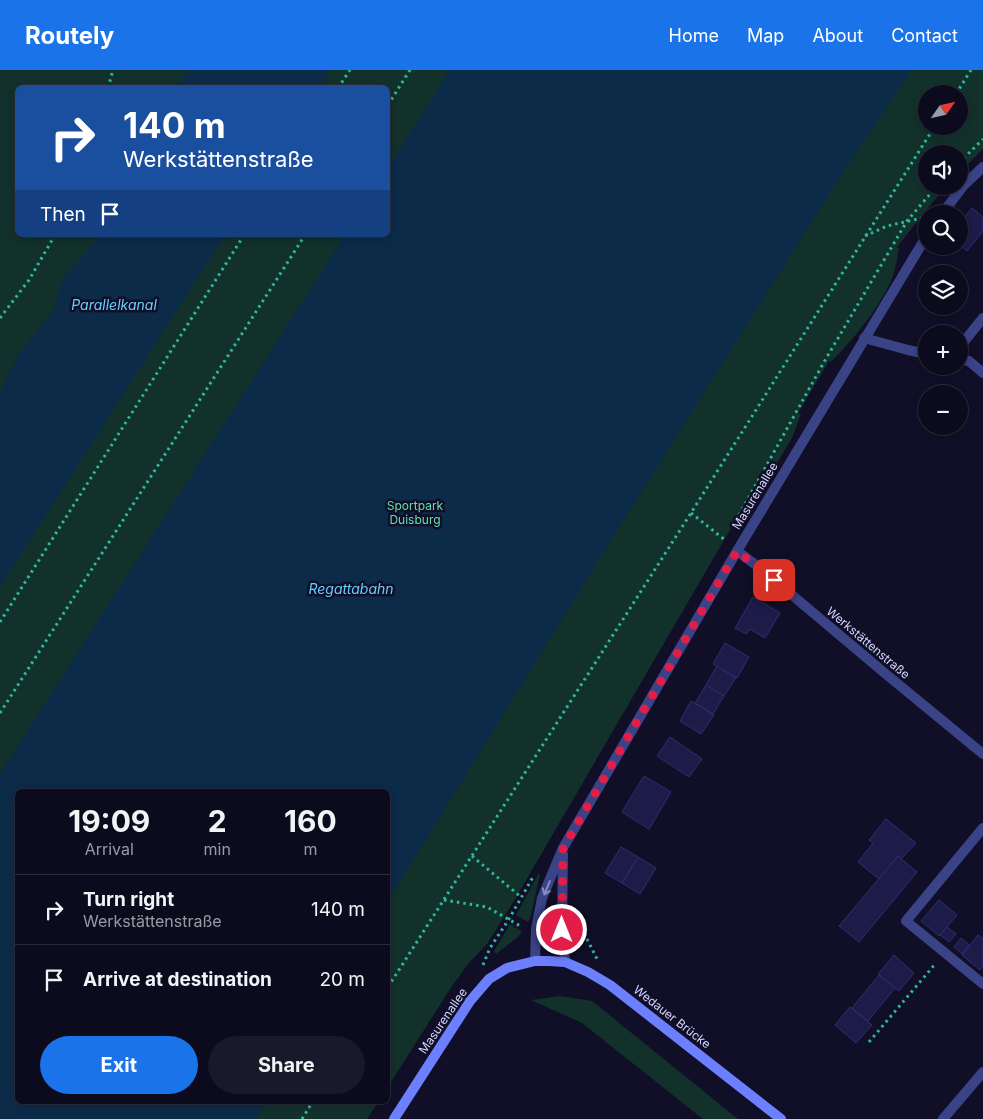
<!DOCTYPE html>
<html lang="en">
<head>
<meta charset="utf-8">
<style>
	body { margin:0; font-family:Inter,sans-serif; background:#1a192a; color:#f1f3f6; height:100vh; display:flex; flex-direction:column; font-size:19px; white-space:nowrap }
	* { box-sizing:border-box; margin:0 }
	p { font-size:16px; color:#9a9ba4 }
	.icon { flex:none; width:28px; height:28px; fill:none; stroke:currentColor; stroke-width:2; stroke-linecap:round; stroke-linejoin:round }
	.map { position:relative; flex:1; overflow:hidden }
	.details { position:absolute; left:15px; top:719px; width:375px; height:315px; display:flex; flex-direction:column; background:#0c0b1d; border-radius:8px; box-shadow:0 2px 8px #0003,0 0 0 1px #2c2b3b }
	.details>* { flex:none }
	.guide { position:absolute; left:15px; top:15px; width:375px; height:152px; border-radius:8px; box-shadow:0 2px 8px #0003,0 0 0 1px #2c2b3b; background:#1a4fa0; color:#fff; overflow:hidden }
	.needle { width:32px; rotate:56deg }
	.fabs { position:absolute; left:918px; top:15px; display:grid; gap:10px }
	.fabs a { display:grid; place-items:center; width:50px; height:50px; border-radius:50%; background:#0c0b1d; box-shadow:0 2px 8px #0003,0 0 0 1px #2c2b3b; font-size:25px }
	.pin { position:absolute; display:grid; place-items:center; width:42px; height:42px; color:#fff; margin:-21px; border-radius:10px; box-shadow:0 2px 8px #0006 }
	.me { position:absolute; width:55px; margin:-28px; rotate:0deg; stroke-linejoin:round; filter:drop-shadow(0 0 4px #0008) }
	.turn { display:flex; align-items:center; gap:18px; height:105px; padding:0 25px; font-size:22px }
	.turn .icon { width:65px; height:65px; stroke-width:2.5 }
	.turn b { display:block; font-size:35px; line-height:42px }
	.then { display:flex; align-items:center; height:48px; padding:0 25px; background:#0003; gap:10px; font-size:19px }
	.eta { display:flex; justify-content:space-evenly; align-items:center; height:85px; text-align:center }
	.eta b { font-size:30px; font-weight:700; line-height:35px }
	.cta { display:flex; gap:10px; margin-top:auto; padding:10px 25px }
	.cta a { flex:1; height:58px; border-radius:30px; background:#1a73e8; color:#fff; font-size:20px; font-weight:700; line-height:58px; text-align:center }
	.cta a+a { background:#1a192a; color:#f1f3f6 }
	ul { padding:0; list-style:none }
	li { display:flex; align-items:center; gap:15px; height:70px; padding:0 25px; border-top:1px solid #2c2b3b }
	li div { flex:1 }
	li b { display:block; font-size:19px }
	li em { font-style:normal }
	header { display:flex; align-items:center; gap:30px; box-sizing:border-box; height:70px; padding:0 25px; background:#1a73e8; color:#fff }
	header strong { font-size:24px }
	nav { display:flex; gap:28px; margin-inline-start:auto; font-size:18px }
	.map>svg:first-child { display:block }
</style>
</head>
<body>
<header>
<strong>Routely</strong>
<nav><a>Home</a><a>Map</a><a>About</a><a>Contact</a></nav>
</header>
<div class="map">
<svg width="983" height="1049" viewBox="0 0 983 1049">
	<rect width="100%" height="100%" fill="#100f27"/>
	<g fill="#12312b" fill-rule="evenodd">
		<path d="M0,0H983V79L959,103V84H926V116H946L897,177L899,179C897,188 896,197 893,206C882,235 853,270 831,292L829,291L798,343L801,344L792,368L746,445L744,446L742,444L783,369L511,836L487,874L468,894L450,919L388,1017V721H18V1031H379L367,1049H0ZM18,18H388V165H18ZM926,24H959V56H926Z"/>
		<path d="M539,803L540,804L531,846L528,852L516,845Z"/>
		<path d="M510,854L522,862L517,868L496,884L494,881Z"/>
		<path d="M560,926L592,931L738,1049H703L582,953L531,930Z"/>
	</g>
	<g fill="#0c2b49">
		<path d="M189,0H330L319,17H175Z"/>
		<path d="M450,0H912L845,99L598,491L388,831V721H18V1031H266L256,1049H0V704L345,165H388V98Z"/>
		<path d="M102,165H225L0,517V323L20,282L54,240L64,206Z"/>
	</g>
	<g fill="#1d1b48" stroke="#302d74">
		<path d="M972,138L983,147V161L967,181L959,174V154Z"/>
		<path d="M753,527L780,543L765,568L750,559L746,564L735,558Z"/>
		<path d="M725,573L749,587L737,608L713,594Z"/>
		<path d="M717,596L736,608L724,626L706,615Z"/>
		<path d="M706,615L724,626L713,644L695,633Z"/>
		<path d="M691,631L714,645L701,664L680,651Z"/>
		<path d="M670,667L702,689L689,707L657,686Z"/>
		<path d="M644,706L671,722L649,759L622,742Z"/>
		<path d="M886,749L916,773L901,789L898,786L879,809L858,792L873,773L869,770Z"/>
		<path d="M621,777L638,787L622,813L605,803Z"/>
		<path d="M898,786L917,802L859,872L839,856Z"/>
		<path d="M638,787L656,798L640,824L622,813Z"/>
		<path d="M939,830L957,845L939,866L921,851Z"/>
		<path d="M947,857L956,864L949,872L940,865Z"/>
		<path d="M978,865L983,868V896L980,900L962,885Z"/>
		<path d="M961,868L969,875L962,884L954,877Z"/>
		<path d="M894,885L914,903L899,921L878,904Z"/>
		<path d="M879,905L895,918L868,951L852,938Z"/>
		<path d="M850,937L872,955L856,973L835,955Z"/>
	</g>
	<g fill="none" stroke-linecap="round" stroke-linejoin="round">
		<g stroke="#2eb99c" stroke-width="3" stroke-dasharray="2.5 4" stroke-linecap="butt">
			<path d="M108,18L113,0"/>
			<path d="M338,18L350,0"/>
			<path d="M956,24L971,0"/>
			<path d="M388,35L410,0"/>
			<path d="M959,93L983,69"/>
			<path d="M865,166L887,156L926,147"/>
			<path d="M0,248L29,210L55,165"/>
			<path d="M691,443L725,470"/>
			<path d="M739,445L824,292L907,151L937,116"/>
			<path d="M0,552L244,165"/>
			<path d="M0,643L305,165"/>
			<path d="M472,786L521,827"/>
			<path d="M444,830L487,837L522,857"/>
			<path d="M575,858L581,857L598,891"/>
			<path d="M483,895L490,878L509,849L533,807"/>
			<path d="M388,917L691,443L935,56"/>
			<path d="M869,972L936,893"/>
			<path d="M302,1049L313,1031"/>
		</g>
		<g stroke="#3a4386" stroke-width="10">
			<path d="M864,268L908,280L926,284"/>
			<path d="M959,289L969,291L983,303"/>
			<path d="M960,289L962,274L983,248"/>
			<path d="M983,758L906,851L983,914"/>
		</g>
		<g stroke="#3a4386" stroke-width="10">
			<path d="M942,144L964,115L983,97"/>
			<path d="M737,481L760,498L887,605L983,684"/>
			<path d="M563,784L562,860L565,892"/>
			<path d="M535,891L536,859L542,828L563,778L737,481L926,167"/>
			<path d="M943,1049L983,1002"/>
		</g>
		<path stroke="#6c7fff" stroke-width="10" d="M394,1049L470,931L489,909L507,898L535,891H549L565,892L588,902L610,915L781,1049"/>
	</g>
	<defs><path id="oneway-shaft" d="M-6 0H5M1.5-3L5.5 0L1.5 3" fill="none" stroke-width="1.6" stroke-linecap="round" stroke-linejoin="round" transform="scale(1.25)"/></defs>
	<use stroke="#888cc2" href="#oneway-shaft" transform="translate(547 818) rotate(112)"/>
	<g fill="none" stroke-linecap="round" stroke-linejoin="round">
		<path stroke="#e11d48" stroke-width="9" stroke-dasharray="0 16.2" d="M562,860L563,778L737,481L774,510"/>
	</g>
	<g text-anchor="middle" stroke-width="5" stroke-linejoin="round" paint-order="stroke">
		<g font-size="12" fill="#d5d6ff" stroke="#100f27">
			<text transform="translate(755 426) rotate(-59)" y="4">Masurenallee</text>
			<text transform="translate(868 573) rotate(40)" y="4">Werkstättenstraße</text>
			<text transform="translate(672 947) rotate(38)" y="4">Wedauer Brücke</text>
			<text transform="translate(443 951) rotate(-56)" y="4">Masurenallee</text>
		</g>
		<g font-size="12" fill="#5fe1ad" stroke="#100f27">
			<text x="415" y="440">Sportpark<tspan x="415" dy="14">Duisburg</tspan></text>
		</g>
		<g font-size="14" font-style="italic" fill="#63cfff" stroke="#100f27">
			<text x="114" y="240">Parallelkanal</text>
			<text x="351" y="524">Regattabahn</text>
		</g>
	</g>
</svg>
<div class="fabs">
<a><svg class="needle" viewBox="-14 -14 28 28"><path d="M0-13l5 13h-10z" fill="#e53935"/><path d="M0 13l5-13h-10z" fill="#9a9ba4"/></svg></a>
<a><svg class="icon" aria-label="sound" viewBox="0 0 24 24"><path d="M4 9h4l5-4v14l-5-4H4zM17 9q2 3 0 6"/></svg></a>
<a><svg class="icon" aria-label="search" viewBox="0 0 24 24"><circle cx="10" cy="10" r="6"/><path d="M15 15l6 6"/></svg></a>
<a><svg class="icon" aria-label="layers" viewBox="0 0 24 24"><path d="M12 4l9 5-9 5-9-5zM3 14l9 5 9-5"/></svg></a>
<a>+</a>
<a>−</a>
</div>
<div class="pin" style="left:774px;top:510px;background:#d93025"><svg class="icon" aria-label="arrive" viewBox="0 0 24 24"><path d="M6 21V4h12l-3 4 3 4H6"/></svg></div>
<svg class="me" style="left:562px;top:860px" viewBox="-20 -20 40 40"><circle r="17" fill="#e11d48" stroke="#fff" stroke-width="3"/><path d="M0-11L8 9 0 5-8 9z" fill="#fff"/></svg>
<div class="guide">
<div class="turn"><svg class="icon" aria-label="right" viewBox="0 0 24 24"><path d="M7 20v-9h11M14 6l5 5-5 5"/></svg><div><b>140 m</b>Werkstättenstraße</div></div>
<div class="then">Then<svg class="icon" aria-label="arrive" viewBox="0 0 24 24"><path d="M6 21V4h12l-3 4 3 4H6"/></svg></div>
</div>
<section class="details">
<div class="eta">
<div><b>19:09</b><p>Arrival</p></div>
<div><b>2</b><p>min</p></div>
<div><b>160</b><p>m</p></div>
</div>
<ul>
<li><svg class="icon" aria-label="right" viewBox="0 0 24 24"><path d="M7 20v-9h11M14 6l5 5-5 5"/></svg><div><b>Turn right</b><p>Werkstättenstraße</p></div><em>140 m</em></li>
<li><svg class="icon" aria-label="arrive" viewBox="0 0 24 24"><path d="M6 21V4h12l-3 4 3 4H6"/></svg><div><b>Arrive at destination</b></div><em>20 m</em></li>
</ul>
<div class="cta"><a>Exit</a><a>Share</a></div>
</section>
</div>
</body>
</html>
